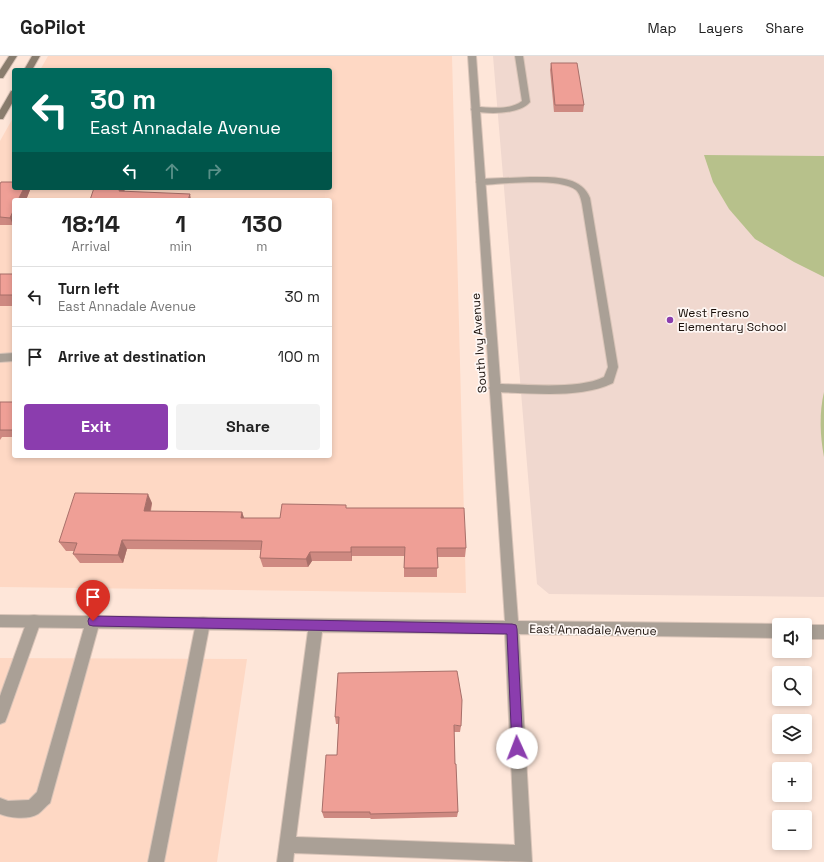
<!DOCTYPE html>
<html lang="en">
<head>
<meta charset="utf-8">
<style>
	body { margin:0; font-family:"Space Grotesk",sans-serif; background:#f2f2f2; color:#222; height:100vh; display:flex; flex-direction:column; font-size:15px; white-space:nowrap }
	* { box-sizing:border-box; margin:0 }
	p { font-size:13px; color:#767676 }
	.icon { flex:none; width:22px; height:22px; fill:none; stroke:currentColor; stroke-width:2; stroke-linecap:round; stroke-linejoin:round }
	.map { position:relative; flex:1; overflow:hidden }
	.details { position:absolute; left:12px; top:142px; width:320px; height:260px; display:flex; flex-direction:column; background:#fff; border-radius:4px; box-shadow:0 2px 6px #0003 }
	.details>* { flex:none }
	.guide { position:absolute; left:12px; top:12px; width:320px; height:122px; border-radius:4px; box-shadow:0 2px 6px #0003; background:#00695c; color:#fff; overflow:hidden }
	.controls { position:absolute; left:772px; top:562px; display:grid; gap:8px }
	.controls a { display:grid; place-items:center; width:40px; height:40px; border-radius:4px; background:#fff; box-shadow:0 2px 6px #0003; font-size:20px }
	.pin { position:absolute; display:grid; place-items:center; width:34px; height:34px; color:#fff; margin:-41px -17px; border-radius:50% 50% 50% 0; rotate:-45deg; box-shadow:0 0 4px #0007 }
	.pin .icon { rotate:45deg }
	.me { position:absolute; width:44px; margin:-22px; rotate:358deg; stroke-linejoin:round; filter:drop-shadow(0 0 3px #0008) }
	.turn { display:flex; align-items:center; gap:14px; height:84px; padding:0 12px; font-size:18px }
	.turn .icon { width:52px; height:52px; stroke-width:2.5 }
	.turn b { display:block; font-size:28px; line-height:34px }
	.lanes { display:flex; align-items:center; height:38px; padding:0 12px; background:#0003; justify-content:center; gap:20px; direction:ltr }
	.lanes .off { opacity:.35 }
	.eta { display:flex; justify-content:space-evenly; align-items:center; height:68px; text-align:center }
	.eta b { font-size:24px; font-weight:700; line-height:28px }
	.action { display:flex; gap:8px; margin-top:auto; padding:8px 12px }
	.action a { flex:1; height:46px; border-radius:4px; background:#8b3dae; color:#fff; font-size:16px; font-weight:700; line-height:46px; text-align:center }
	.action a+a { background:#f2f2f2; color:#222 }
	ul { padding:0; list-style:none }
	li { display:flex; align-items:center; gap:12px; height:60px; padding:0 12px; border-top:1px solid #e0e0e0 }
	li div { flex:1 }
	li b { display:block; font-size:15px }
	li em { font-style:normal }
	header { display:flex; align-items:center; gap:24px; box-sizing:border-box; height:56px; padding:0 20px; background:#fff; border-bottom:1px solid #e0e0e0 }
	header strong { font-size:19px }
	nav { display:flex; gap:22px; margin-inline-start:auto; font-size:14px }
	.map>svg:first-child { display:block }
</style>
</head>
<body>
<header>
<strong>GoPilot</strong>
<nav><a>Map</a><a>Layers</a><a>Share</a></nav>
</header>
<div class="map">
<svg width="824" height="806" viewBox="0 0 824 806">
	<rect width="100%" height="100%" fill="#fee6d9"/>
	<g fill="#fed8c4" fill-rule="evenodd">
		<path d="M48,0H452L466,537L0,531V85L14,60V132H330V14H40ZM14,144H330V400H14Z"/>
		<path d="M0,602L247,603L217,806H0Z"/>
	</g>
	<path fill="#f0d8cf" d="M493,0H824V541L549,538L537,528Z"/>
	<g fill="#b7c18b">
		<path d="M704,99L824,100V221L794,206L755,183L729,153L713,126Z"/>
		<path d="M824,336V401C820,380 819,357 824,336Z"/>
	</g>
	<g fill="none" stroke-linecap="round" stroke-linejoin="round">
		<g stroke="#d9c4b8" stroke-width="2">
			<g id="lane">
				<path d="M515,0H523L530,46C519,59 488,58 472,55L471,53L475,51C491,51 509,55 522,45Z"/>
				<path d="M530,121C551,121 581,119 590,142L618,311L613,327C580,343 532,337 495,336L491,335L489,332L491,329L495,328C525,328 579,334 604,321L608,311L582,148C581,143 580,138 576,134C560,121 501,128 480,129L476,126L480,123Z"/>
				<path d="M14,297V305L0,306V298Z"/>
				<path d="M34,559L39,560L41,565L7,661L5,666L0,668V640L27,565L29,560Z"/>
				<path d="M93,559L98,560L100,565L50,747C46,750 42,755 38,758C28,764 10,762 0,758V742L8,745L29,744L37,736L86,565L88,560Z"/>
				<path d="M203,561L208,562L210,567L164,806H148L196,567L198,562Z"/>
			</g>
		</g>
		<g stroke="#d9c4b8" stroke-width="2">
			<g id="street">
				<path d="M468,0H476L518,565L779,568L780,569H779V582L519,578L532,806L294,797L293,806H277L308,575L0,571V559L505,565ZM322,576L505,578L515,789L296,781Z"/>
				<rect x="805" y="569" width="19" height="14"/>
			</g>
		</g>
		<g stroke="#d9c4b8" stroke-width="2">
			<g id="secondary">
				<path d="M9,0H17L3,22H0V14Z"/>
				<path d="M32,0H40L32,14H24Z"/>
				<path d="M11,35H14V44L3,63H0V54Z"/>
			</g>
		</g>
		<use href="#lane" fill="#aaa096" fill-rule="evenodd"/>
		<use href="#street" fill="#aaa096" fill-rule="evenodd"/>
		<use href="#secondary" fill="#897c6d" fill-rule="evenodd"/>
	</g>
	<g fill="#ce8981">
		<path d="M551,7L584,49L583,56H554L550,14Z"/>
		<path d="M0,128L24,132H30V134L26,144H14L13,169H0Z"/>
		<rect x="0" y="218" width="14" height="32"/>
		<path d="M0,346H14V381H2L0,384Z"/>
		<path d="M152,447L151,455L242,456L244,462H280L346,449V452L466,492L465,501H437V521H404V500H352V505H312L308,511H263L260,502L261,494L127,493L123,507H80L73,498L74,495H66L59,486Z"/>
		<path d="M335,661L461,670L460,676H454L455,708L458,756L457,761L371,763L370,762H324L322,756L337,699L339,668H336Z"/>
	</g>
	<g fill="#a76f69">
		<path d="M24,132H30V134L26,144H18Z"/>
		<path d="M120,132H125L123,144L119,135Z"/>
		<path d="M190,138L191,144H188Z"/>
		<path d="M14,153V168L13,169L10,162Z"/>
		<path d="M148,438L152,447L148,464L144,455Z"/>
		<path d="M242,456L245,465L241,462Z"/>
		<path d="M122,484L127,493L123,507L118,499Z"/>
		<path d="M351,491L352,500V505L351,496Z"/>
		<path d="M310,496L312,505L308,511L306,503Z"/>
	</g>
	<g fill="#ef9f96" stroke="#a76f69">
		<path d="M551,7H577L584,49H555Z"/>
		<path d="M1,126H14V132H24L18,144H14V153L10,162L0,161V128Z"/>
		<path d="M94,132H120L119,135L190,138L188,144H90Z"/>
		<rect x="0" y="218" width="14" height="21"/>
		<rect x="0" y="346" width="14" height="28"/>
		<path d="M75,437L148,438L144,455L242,456L241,462H280L282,448L346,449V452H464L466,492H437L438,512H404L405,491H351V496H310L306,503L260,502L262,485L122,484L118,499L73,498L77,487L59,486Z"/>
		<path d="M457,615L462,644L461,670L454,669L455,708H456L458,756L370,758V756H322L326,699H337L339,661H335L338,617Z"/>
	</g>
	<path fill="#8b3dae" stroke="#5a2871" d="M93,560L512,568L516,569L517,573L523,692L521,696L517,698L513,696L512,692L507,578L93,570L89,569L88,565L89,562Z"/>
	<circle fill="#8b3dae" stroke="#fef7f4" stroke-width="1.5" cx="670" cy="264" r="4"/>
	<g text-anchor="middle" stroke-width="3.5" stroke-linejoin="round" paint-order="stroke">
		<g font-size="12" fill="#190f09" stroke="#fef7f4" text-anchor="start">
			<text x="678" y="261">West Fresno<tspan x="678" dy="14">Elementary School</tspan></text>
		</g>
		<g font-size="12" fill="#190f09" stroke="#fef7f4">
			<text transform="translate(479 287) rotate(-94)" y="4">South Ivy Avenue</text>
			<text transform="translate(593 574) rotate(1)" y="4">East Annadale Avenue</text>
		</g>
	</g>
</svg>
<div class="controls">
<a><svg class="icon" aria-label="sound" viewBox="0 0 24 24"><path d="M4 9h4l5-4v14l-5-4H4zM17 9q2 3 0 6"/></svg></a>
<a><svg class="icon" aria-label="search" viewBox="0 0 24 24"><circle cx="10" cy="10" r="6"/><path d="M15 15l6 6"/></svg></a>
<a><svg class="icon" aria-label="layers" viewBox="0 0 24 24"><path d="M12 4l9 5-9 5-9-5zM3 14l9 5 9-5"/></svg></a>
<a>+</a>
<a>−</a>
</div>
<div class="pin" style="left:93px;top:565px;background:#d93025"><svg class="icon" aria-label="arrive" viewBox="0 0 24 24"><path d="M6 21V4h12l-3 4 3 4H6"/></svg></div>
<svg class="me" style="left:517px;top:692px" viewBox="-20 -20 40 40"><circle r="19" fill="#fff"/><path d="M0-13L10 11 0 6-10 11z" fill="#8b3dae"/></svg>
<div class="guide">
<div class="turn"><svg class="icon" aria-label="left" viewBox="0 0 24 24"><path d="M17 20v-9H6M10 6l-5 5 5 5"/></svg><div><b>30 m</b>East Annadale Avenue</div></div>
<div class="lanes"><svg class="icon" aria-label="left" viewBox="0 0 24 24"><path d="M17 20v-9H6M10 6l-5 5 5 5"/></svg><svg class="icon off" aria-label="ahead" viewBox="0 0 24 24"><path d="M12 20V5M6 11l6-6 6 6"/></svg><svg class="icon off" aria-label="right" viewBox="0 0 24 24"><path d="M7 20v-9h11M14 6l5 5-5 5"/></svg></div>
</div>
<section class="details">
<div class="eta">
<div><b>18:14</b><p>Arrival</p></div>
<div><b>1</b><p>min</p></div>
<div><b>130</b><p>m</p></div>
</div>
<ul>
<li><svg class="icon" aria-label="left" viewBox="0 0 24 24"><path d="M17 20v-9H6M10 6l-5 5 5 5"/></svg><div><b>Turn left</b><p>East Annadale Avenue</p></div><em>30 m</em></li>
<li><svg class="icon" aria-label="arrive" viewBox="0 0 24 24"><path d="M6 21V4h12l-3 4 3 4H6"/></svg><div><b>Arrive at destination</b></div><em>100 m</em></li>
</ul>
<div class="action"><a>Exit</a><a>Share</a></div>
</section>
</div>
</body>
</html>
